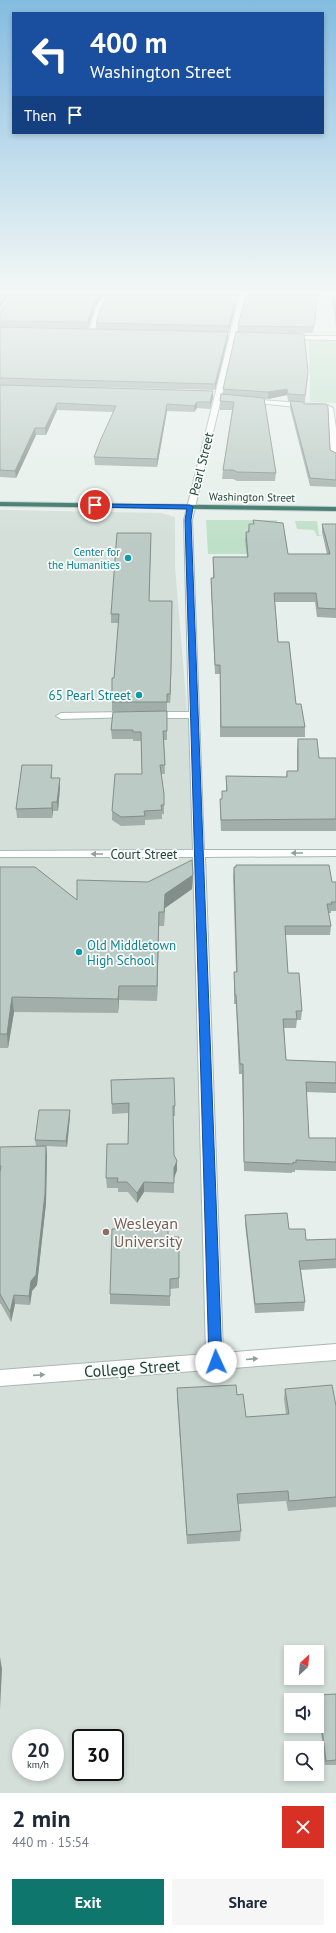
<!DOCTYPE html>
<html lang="en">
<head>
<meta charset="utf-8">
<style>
	body { margin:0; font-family:"PT Sans",sans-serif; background:#f6f6f7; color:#1f2937; height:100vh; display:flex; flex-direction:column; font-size:15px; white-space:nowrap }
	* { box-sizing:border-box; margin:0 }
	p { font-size:13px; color:#747a83 }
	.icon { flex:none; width:22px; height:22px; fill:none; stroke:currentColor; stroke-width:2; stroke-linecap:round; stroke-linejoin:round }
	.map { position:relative; height:1793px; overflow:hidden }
	.side { display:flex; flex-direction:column; background:#fff; flex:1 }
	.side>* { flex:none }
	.top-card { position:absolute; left:12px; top:12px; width:312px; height:122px; border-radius:0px; box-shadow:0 2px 6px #0003; background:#1a4fa0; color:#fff; overflow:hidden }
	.needle { width:26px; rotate:26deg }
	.buttons { position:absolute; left:284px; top:1645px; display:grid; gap:8px }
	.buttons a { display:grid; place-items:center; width:40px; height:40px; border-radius:0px; background:#fff; box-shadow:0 2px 6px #0003; font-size:20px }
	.speed { position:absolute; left:12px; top:1729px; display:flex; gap:8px; font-size:20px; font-weight:700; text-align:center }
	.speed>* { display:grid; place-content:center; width:52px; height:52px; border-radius:50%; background:#fff; box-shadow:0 2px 6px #0003; line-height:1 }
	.speed small { font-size:10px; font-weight:400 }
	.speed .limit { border:2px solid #111; border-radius:6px; background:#fff; color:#111 }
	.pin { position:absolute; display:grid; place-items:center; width:34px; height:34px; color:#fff; margin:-17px; border:2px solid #fff; border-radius:50%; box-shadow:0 1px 4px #0007 }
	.me { position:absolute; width:44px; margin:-22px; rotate:358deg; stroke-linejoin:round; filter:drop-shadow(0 0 3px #0008) }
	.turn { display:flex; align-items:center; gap:14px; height:84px; padding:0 12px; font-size:18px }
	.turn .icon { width:52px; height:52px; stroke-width:2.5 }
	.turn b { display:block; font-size:28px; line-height:34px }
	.then { display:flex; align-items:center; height:38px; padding:0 12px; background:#0003; gap:8px; font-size:15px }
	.round { display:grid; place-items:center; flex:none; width:42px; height:42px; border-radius:0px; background:#f6f6f7 }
	.summary { display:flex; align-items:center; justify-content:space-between; height:68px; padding:0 12px }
	h1 { font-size:24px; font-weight:800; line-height:30px }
	.action { display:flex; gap:8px; margin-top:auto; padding:8px 12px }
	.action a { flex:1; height:46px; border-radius:0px; background:#0f766e; color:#fff; font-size:16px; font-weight:800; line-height:46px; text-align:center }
	.action a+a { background:#f6f6f7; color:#1f2937 }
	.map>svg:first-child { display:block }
</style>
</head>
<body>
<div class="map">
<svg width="336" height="1793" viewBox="0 0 336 1793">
	<rect width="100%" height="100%" fill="#e6efeb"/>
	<path fill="#d4dfda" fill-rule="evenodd" d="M0,510L161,513L175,517V567L199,854L215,1361L336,1352V1793H0ZM291,1652H317V1678H291ZM291,1700H317V1726H291ZM21,1738H55V1772H21ZM81,1738H115V1772H81ZM291,1748H317V1774H291Z"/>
	<g fill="#bfe0c8">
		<path d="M309,340H336V403L310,402Z"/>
		<path d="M206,520H277L279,531L246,540V546L250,554H208Z"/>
		<path d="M295,521H317L319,535L323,536H317L314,530L297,529Z"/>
	</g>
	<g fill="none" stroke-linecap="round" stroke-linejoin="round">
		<g stroke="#a8b8b2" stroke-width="2">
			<g id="minor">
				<path d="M241,290H247L192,520L204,850H336V856L205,857L223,1353L336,1344V1360L0,1386V1370L206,1354L193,857H0V851L193,850L189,718H152L147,715L152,712H189L184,520Z"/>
				<path d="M104,296L109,297L102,307L94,332L89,333L96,307Z"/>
				<path d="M287,336H336V340L289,339L287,338Z"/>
				<path d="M248,399L327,405L333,408L336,428V459L331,457L328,410L246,402L245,401Z"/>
				<path d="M127,712L132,715L131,717L61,719L56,716L61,713Z"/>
			</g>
		</g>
		<g stroke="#c2cac8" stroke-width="2">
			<path id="highway" d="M0,502L336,507V511L0,506Z"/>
		</g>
		<use href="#minor" fill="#fff" fill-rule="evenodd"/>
		<use href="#highway" fill="#2f6f62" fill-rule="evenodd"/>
	</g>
	<g fill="#a1aea9">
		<path d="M15,290H239L229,332H228V338L215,390L19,385L213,391V397L210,409L197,408L194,412L167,411L157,467L95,465L94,457L113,412L57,410L46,435H36L16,478L0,477V327L96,329V323L108,295L106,294L95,307L88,328L0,327V313Z"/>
		<path d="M247,290H319L313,333H239L308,377L305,402L288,401L287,395L268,399H264L276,473L275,481H237L233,479H222L223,470L232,410H220V401L223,395V389L238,333V326Z"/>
		<path d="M331,290H336V327Z"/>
		<path d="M290,401L304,404L330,450L336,453V487L310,486L290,408Z"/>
		<path d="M253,520L288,554H327L322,532V524H336V618L317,617L315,602H275L278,642L296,704L305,727V737H220V674H215L211,587V578H213V557H247L245,540L246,532H248L249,524H253Z"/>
		<path d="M151,541L149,601L171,678L170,703H167V711H112V678H114L119,623H111V614Z"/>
		<path d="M167,711V740H164L165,774H161L164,794V814H162V819L145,820V825L121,826L112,820V811L142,774L141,741H133V739H112L111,730Z"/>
		<path d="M298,739L319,758H336V831H221L220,810V799H222V791H226V776L286,777L287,771H297V750Z"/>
		<path d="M52,765V778H60V787L58,811H53L52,818H17L16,809Z"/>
		<path d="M0,867L77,900L148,882L193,875L192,889L165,908L164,926H159L157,1001L119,1000L118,1013L14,1012L8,1048H0Z"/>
		<path d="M234,867L332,882H336V911H331V913H328L331,926L330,935H285L288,973L302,1011L301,1020H297L296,1028H284L286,1060L336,1062V1093L306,1092L309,1138H336V1171L295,1170V1172H292V1173L244,1171L242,1074H239L236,1004H234V972H236L233,876Z"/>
		<path d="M111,1080L175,1106V1116H173L174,1155L177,1161V1170L174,1178V1193L144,1192L137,1203L128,1192H118V1188H107L106,1178L128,1144V1113L112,1114Z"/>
		<path d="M70,1110V1116L67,1147L46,1146L47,1155L46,1203L37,1285L32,1291L30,1305L15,1304L11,1322L1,1304H0V1147L36,1146L35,1140Z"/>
		<path d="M245,1215L289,1229L306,1240L336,1239V1268L301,1270L305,1302L304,1311L255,1313L245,1224Z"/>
		<path d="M157,1222V1228L168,1237H179V1288L170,1289V1306L110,1304V1294L120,1229Z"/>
		<path d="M177,1388L237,1395L246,1417L286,1414L284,1399L285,1389L336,1406V1507L288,1511L286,1501L238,1504L241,1531L240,1541L187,1544L177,1398Z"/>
		<path d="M336,1694V1765H325L317,1700L318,1695Z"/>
	</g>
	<g fill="#838d89">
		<path d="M8,290H12L0,309V303Z"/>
		<path d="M103,290H106V294L95,307L88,328V322L94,301Z"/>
		<path d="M238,290H239L229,332V326Z"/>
		<path d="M228,332V338L215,390V384Z"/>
		<path d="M287,389V395L268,399V392Z"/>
		<path d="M213,391V397L210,409V402Z"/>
		<path d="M197,402V408L194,412V406Z"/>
		<path d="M57,403V410L46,435L45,428Z"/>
		<path d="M167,404V411L157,467V459Z"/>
		<path d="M35,428L36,435L16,478L15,471Z"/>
		<path d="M172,601L171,678L170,703V694Z"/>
		<path d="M60,778V787L58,811L57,802Z"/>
		<path d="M52,802L53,811L52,818Z"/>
		<path d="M193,875L192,889L165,908L164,926L165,894Z"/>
		<path d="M159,912V926L157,1001V986Z"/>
		<path d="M119,986V1000L118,1013V999Z"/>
		<path d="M12,997L14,1012L8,1048L7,1034Z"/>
		<path d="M70,1110V1116L67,1147L66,1141Z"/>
		<path d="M46,1146L47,1155L46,1203L37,1285L32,1291L30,1305L29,1296L31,1281Z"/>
		<path d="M177,1161V1170L174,1178V1193V1168Z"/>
		<path d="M144,1182V1192L137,1203V1193Z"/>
		<path d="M14,1295L15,1304L11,1322L10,1312Z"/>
		<path d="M0,1657L2,1669L0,1709Z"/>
	</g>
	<g fill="#bbcac4" stroke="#838d89">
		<path d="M0,290H8L0,303Z"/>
		<path d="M15,290H103L94,301L88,322L0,321V313Z"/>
		<path d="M108,290H238L229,326L96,323L103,302L110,292Z"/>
		<path d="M247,290H318L314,327L238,326Z"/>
		<path d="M332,290H336V318Z"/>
		<path d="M0,327L228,332L215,384L0,378Z"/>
		<path d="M236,332L304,334L308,371L305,395L288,394L287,389L268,392L223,389Z"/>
		<path d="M0,385L213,391L210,402H197L194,406L167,404L157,459L94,457L101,439L116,406L57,403L45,428H35L15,471L0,470Z"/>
		<path d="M221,394L264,398L276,473L237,472L233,470H223L234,402L220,401Z"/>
		<path d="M290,401L304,402V404H326L328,407L330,450L336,453V480L310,478Z"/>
		<path d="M253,520L283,523L288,554H330L322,524H336V609L318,608L316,593H274L278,642H289L296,704H301L305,727H221L220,665H215L211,578H214L213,557H248L246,532H249V524H254Z"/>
		<path d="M117,533H151L149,601H172L171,669L170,694H167V702H112V678H114L119,614H111Z"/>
		<path d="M167,711V731H163L165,765H160L164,794V805H161L162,810L144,811L145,816L121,817L112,811L115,774H142L141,732H133V730H111L113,712Z"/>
		<path d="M298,739H317L319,758H336V819L221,820L220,799H222V791H227L226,776L287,777V771H298Z"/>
		<path d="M22,765H52L51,778H60L57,802H52V808L16,809Z"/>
		<path d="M192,860L193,875L165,894L164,912H159L157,986H119L118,999L12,997L7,1034H0V867H35L77,900V880L148,882Z"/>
		<path d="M236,865H329L332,882H336V902H331L332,904H327L331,926H285L288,973H299L302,1011H296L297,1019H283L286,1060L336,1062V1083L306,1082L309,1138H336V1162L296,1160V1163L293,1162V1164L244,1162L243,1064H240L236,995H235L234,972H237L234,867H236Z"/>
		<path d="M174,1078L175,1106H173L174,1155L177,1161L174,1168V1183L144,1182L137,1193L127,1182H117L118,1178H106L107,1144H128L129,1103L112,1104L111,1080Z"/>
		<path d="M39,1110H70L66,1141L35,1140Z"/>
		<path d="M46,1146L45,1194L36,1275L31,1281L29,1296L14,1295L10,1312L0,1294V1172L1,1166H0V1147Z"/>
		<path d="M287,1213L289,1229H305L306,1240L336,1239V1259L299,1261L305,1302L255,1304L245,1215Z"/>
		<path d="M120,1222H157L156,1228H168V1237H179V1278L170,1279V1296L110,1294L112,1229H120Z"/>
		<path d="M236,1385L237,1395L243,1394L246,1417L289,1414L285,1389L332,1385L336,1406V1497L289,1501L288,1491L237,1494L241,1531L187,1535L177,1388Z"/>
		<path d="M336,1694V1760L326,1761L318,1695Z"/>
	</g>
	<defs><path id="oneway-solid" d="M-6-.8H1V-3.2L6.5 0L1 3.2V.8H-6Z"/></defs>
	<g fill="#92a09c">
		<use href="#oneway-solid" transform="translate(297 853) rotate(180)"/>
		<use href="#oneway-solid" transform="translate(97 854) rotate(180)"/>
		<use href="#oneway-solid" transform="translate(252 1359) rotate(-5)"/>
		<use href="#oneway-solid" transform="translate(39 1375) rotate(-4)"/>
	</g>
	<linearGradient id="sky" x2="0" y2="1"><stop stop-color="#84bce0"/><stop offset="0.54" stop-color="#f4f8f6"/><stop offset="1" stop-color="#f4f8f6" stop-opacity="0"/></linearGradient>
	<rect width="336" height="541" fill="url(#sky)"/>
	<path fill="#1a73e8" stroke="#114b97" d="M93,504L190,505L193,507L191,520L222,1362L220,1366L216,1367L211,1366L209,1362L185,520L187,509L95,507H93Z"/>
	<g fill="#0f9aa8" stroke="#f7fbf9" stroke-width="1.5">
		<circle cx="128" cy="558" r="4"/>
		<circle cx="139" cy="695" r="4"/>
		<circle cx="79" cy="952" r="4"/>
	</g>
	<circle fill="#8d6e63" stroke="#f7fbf9" stroke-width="1.5" cx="106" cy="1232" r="4"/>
	<g text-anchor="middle" stroke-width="3.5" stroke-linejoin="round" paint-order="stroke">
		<g font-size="11" fill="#24423a" stroke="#f7fbf9">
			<text transform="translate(252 497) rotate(1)" y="4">Washington Street</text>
		</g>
		<g font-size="11" fill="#0d838f" stroke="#f7fbf9" text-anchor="end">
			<text x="120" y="556">Center for<tspan x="120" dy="13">the Humanities</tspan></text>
		</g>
		<g font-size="13" fill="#24423a" stroke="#f7fbf9">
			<text transform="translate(201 464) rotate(-76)" y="5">Pearl Street</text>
			<text x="144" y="859">Court Street</text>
		</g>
		<g font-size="13" fill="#0d838f" stroke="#f7fbf9" text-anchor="end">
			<text x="131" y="700">65 Pearl Street</text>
			<text x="87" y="950" text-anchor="start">Old Middletown<tspan x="87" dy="15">High School</tspan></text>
		</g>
		<g font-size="16" fill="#785e54" stroke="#f7fbf9" text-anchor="start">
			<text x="114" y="1229">Wesleyan<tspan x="114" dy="18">University</tspan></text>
		</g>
		<g font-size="16" fill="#24423a" stroke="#f7fbf9">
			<text transform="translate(132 1368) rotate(-4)" y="6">College Street</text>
		</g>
	</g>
</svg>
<div class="buttons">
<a><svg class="needle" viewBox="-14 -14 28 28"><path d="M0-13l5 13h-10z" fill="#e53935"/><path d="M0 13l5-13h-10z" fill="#747a83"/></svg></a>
<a><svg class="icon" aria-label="sound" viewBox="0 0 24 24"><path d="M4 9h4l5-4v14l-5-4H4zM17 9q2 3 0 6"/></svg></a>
<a><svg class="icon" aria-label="search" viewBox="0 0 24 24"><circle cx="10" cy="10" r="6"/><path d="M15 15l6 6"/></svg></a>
</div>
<div class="speed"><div>20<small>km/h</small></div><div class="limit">30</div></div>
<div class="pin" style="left:95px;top:505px;background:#d93025"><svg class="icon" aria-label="arrive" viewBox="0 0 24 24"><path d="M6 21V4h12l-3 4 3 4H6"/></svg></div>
<svg class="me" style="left:216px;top:1362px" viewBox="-20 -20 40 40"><circle r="19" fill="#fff"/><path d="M0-13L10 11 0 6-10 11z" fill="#1a73e8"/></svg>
<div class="top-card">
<div class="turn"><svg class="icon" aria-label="left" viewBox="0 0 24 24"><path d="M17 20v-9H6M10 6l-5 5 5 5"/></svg><div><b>400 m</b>Washington Street</div></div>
<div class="then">Then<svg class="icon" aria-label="arrive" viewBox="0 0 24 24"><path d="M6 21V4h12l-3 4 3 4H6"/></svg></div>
</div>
</div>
<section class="side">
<div class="summary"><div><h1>2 min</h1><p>440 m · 15:54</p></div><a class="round" style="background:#d93025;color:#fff"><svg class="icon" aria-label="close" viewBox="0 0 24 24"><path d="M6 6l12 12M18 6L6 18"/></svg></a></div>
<div class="action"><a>Exit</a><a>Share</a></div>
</section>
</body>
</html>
